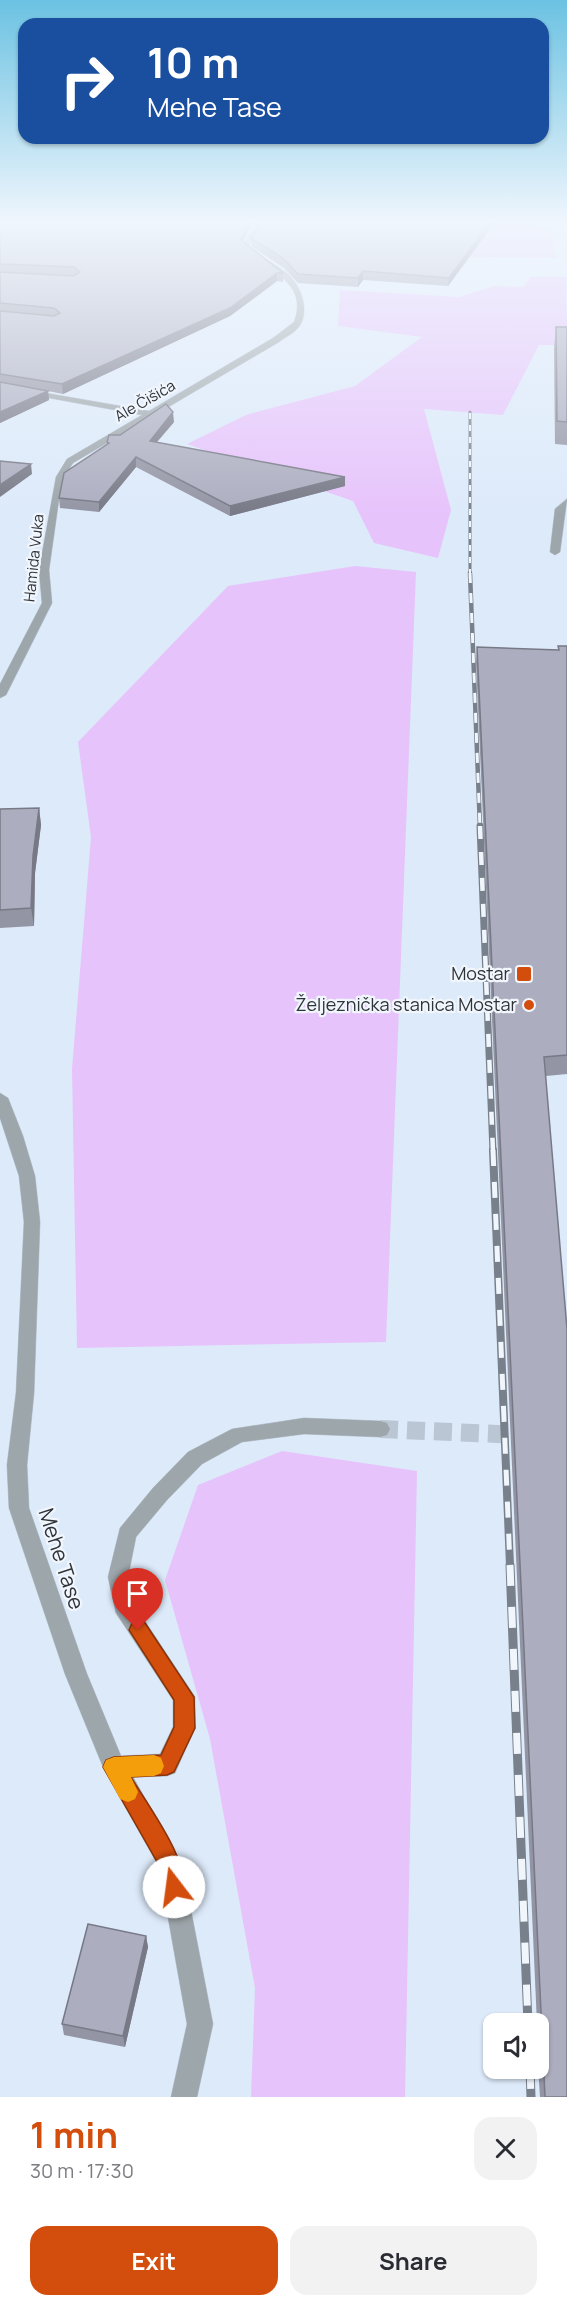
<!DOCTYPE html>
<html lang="en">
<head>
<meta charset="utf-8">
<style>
	body { margin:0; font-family:Manrope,sans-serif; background:#f2f2f3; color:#2b2b33; height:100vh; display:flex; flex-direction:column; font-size:22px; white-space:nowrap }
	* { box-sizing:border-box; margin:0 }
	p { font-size:20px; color:#7c7c81 }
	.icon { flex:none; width:33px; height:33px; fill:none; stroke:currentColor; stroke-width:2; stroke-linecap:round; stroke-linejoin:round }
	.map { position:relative; height:2097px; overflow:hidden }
	.sheet { display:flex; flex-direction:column; background:#fff; flex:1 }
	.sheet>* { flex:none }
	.guide { position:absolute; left:18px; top:18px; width:531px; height:126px; border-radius:18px; box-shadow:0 2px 4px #0004; background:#1a4fa0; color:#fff; overflow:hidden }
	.fabs { position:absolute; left:483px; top:2013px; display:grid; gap:12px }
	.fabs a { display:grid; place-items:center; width:66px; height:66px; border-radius:12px; background:#fff; box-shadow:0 2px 4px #0004; font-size:30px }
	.pin { position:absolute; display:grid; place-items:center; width:51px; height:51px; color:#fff; margin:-62px -26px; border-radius:50% 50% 50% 0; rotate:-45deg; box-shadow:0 0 6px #0007 }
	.pin .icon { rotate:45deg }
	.me { position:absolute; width:66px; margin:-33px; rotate:345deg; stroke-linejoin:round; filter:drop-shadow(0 0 4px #0008) }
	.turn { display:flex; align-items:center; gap:21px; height:126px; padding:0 30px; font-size:27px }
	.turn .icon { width:78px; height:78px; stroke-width:2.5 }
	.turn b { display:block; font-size:42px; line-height:51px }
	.round { display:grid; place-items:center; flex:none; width:63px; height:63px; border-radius:18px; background:#f2f2f3 }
	.headline { display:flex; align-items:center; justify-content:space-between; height:102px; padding:0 30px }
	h1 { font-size:36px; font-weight:700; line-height:45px; color:#d34e0d }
	.button { display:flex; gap:12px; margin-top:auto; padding:12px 30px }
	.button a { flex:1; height:69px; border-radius:18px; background:#d34e0d; color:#fff; font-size:24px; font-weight:700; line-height:69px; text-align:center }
	.button a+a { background:#f2f2f3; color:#2b2b33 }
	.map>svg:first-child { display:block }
</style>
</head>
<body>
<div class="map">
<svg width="567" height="2097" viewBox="0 0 567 2097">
	<rect width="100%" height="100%" fill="#ddeafa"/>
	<g fill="#e7c3fb">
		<path d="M368,222H526L552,231L556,258L430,256Z"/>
		<path d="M531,277H566L567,345H539L503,415L424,409L451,510L438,558L374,543L353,501L187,444L246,415L355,386L422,337L338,326L340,290L459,297L494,286L523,287Z"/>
		<path d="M355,566L416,572L386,1342L77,1348L72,1069L91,837L78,742L228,586Z"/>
		<path d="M282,1451L417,1471L405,2097H251L255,1988L210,1739L165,1580L198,1485Z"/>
	</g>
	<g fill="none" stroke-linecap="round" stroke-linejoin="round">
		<path stroke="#bac6d4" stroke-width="18" stroke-dasharray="18 9" stroke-linecap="butt" d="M380,1429L567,1437"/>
		<g stroke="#bac6d4" stroke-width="1">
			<g id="minor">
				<path d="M260,222H267L256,233L248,247C260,257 275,263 287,273C301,285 311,312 298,328C293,334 285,337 279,342L73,463L64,477L60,492L49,570L52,603L6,695L0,698V684L42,603L39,570L56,477L67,459L142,415L0,389V385L149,411L273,338L294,322C310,280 263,270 242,247L251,231Z"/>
				<path d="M567,499L560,552L555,555L550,552L555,509Z"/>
				<path d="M0,1093L8,1098L23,1136L35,1176L40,1222L34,1393L27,1465L29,1508L87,1674L121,1756L160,1754L173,1727V1700L116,1613L108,1577L120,1528L153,1488L188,1452L232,1429L304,1418L380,1421L387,1423L390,1429L387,1435L380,1437L304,1434L242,1442L202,1464L167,1500L136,1537L128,1577L137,1609L195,1697V1728L175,1773L167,1776L133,1777L182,1864L213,2024L197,2097H171L187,2024L159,1867L103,1767L65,1674L9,1508L7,1465L16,1393L24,1222L19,1176L0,1118Z"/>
			</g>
		</g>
		<use href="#minor" fill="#9da6aa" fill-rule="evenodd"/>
		<g stroke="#78808b" stroke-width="3">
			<path id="rail-far4" d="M470,575V412"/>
		</g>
		<g stroke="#78808b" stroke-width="4.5">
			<path id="rail-far3" d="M470,573L480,828"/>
		</g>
		<g stroke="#78808b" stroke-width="7">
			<path id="rail-far2" d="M480,826L493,1152"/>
		</g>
		<g stroke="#78808b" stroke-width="8">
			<path id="rail-far1" d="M493,1150L510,1566"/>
		</g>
		<g stroke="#78808b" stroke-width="9">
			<g id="rail">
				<path d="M510,1565L528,2024"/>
				<path d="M530,2068L531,2097"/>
			</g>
		</g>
		<use href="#rail-far4" stroke="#f1f6fd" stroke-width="2" stroke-dasharray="6" stroke-linecap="butt"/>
		<use href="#rail-far3" stroke="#f1f6fd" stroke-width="3" stroke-dasharray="10" stroke-linecap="butt"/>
		<use href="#rail-far2" stroke="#f1f6fd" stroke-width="4.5" stroke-dasharray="13" stroke-linecap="butt"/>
		<use href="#rail-far1" stroke="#f1f6fd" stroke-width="5" stroke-dasharray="16" stroke-linecap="butt"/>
		<use href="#rail" stroke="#f1f6fd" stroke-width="7" stroke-dasharray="21" stroke-linecap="butt"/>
	</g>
	<g fill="#9495a4">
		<path d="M0,222H257L249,230L243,242L283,273V282L277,281L230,316L63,394L48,391L49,400L0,423Z"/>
		<path d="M263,222H495L448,286L363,280L358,287L298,283L284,268L251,246V238Z"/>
		<path d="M556,327H567V445L555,444L554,348Z"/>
		<path d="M174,422L157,442L345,486L230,516L136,467L99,512L60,508L59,498L107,444V442L120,435Z"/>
		<path d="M558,646H567V1074L546,1076L567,2097H540L538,2066V2024H537L476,663L477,647L558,650Z"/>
		<path d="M39,808L41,825L35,873L34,926L0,928V809Z"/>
		<path d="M146,1936L148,1947L125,2047L64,2035L62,2024Z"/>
	</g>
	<g fill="#787986">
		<path d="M249,222H257L249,230L240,247V239Z"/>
		<path d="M490,222H495L448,286L449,278Z"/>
		<path d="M363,271V280L358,287V278Z"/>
		<path d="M277,273V281L230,316L63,394L62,384Z"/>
		<path d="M48,391L49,400L0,423V412Z"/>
		<path d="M173,412L174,422L150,450V441Z"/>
		<path d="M136,457V467L99,512V502Z"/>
		<path d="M31,464L32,474L0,497V485Z"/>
		<path d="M345,477V486L230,516V506Z"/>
		<path d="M39,808L41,825L35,873L34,926L31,908L33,856Z"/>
		<path d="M146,1936L148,1947L125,2047L123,2036Z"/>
	</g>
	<g fill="#acadbf" stroke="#787986" stroke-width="1.5">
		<path d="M0,222H249L240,239L283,273H277L230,308L62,384L0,374V311L54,316L60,313L54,308L0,303V272L74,276L80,272L74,267L0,264Z"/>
		<path d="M263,222H490L449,278L363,271L358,278L298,274L284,259L251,238Z"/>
		<path d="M556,327H567V422L557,421Z"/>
		<path d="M0,382L48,391L0,412Z"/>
		<path d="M166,404L173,412L150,441L345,477L230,506L136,457L99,502L59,498L64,473L109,443L107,442L109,435H120Z"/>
		<path d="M0,461L31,464L0,485Z"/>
		<path d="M558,646H567V1055L544,1057L567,1329V2097H545L477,647L559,650Z"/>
		<path d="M39,808L33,856L31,908L0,910V809Z"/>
		<path d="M88,1924L146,1936L123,2036L62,2024Z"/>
	</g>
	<linearGradient id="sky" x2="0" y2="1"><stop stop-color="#6bc2e2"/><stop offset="0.43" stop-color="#f0f6fd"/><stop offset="1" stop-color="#f0f6fd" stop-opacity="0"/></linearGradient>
	<rect width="567" height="516" fill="url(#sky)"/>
	<path fill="#d34e0d" stroke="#893308" stroke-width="1.5" d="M138,1621L145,1623L194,1697L195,1728L174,1772L167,1775L131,1777C146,1803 194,1866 182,1894L174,1898L167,1894L160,1867L103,1767L106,1760L114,1757L161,1755L174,1727V1700L129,1630L132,1623Z"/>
	<path fill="#f59e0b" d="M154,1755L161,1758L164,1766L161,1773L154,1776L131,1777L138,1792L135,1799L128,1802L120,1799L103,1767L106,1760L114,1757Z"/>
	<g fill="#d34e0d" stroke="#f1f6fd" stroke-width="2">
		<rect x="516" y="966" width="16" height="16" rx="3"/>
		<circle cx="529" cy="1005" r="6"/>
	</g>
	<g text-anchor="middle" stroke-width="4.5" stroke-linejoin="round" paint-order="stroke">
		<g font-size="15" fill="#2f343a" stroke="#f1f6fd">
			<text transform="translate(145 401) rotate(-30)" y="5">Ale Čišića</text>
			<text transform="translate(34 558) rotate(-84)" y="5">Hamida Vuka</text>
		</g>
		<g font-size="18" fill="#2f343a" stroke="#f1f6fd" text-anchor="end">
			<text x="510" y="980">Mostar</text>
			<text x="517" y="1011">Željeznička stanica Mostar</text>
		</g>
		<g font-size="21" fill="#2f343a" stroke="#f1f6fd">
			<text transform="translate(61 1559) rotate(72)" y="7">Mehe Tase</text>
		</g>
	</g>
</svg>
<div class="fabs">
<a><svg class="icon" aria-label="sound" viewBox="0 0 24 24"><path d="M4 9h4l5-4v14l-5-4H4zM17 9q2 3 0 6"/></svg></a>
</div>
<div class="pin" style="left:138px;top:1630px;background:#d93025"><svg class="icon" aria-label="arrive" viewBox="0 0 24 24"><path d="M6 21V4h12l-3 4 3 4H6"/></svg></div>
<svg class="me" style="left:174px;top:1887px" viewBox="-20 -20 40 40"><circle r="19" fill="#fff"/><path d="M0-13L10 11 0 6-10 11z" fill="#d34e0d"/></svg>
<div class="guide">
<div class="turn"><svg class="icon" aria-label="right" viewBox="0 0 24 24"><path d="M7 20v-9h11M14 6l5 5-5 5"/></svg><div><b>10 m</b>Mehe Tase</div></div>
</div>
</div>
<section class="sheet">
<div class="headline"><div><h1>1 min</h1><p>30 m · 17:30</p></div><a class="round"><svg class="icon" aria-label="close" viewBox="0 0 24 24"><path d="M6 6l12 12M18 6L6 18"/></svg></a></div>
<div class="button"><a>Exit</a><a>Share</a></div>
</section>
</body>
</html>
